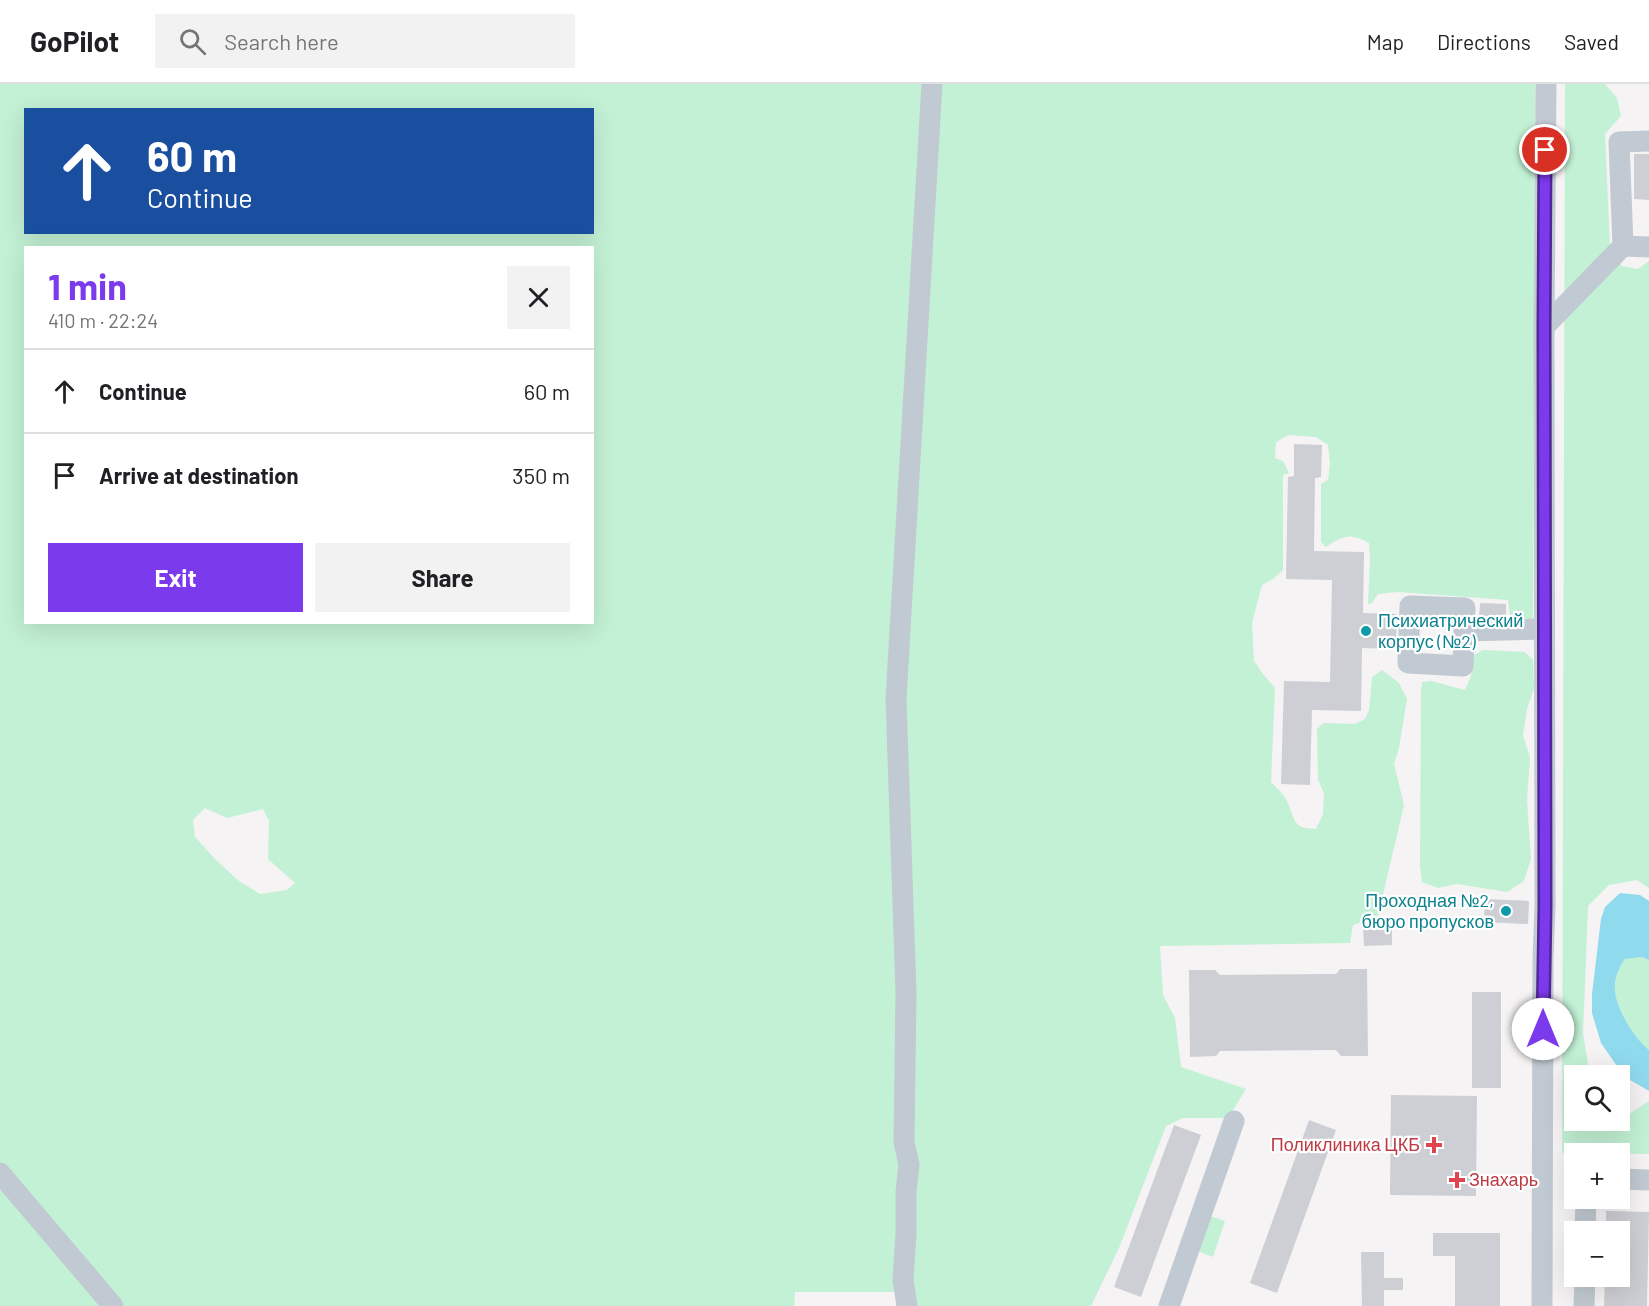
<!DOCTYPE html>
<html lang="en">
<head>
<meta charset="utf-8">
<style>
	body { margin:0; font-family:Barlow,sans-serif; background:#f2f2f2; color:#202124; height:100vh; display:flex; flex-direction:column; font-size:22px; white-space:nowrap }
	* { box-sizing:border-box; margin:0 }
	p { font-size:20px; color:#757577 }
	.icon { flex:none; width:33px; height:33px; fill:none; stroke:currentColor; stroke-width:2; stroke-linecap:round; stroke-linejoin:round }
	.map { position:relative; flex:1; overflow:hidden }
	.side { position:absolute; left:24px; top:162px; width:570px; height:378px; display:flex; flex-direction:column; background:#fff; border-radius:0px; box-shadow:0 6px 24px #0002 }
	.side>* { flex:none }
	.banner { position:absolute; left:24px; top:24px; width:570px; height:126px; border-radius:0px; box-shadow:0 6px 24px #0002; background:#1a4fa0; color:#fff; overflow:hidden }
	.fabs { position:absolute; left:1564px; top:981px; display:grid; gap:12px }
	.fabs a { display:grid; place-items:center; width:66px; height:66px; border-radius:0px; background:#fff; box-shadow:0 6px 24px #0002; font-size:30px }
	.pin { position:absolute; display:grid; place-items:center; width:51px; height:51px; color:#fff; margin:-26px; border:3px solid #fff; border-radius:50%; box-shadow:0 2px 6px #0007 }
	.me { position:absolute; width:66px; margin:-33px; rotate:0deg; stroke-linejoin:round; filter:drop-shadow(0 0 4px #0008) }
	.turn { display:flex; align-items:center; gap:21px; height:126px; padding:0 24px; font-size:27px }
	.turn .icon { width:78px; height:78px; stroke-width:2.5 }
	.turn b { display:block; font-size:42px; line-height:51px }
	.round { display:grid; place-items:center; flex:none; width:63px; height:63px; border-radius:0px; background:#f2f2f2 }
	.summary { display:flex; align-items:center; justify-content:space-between; height:102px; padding:0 24px }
	h1 { font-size:36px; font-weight:700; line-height:45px; color:#7c3aed }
	.cta { display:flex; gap:12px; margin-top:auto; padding:12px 24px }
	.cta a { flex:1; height:69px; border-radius:0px; background:#7c3aed; color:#fff; font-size:24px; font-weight:700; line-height:69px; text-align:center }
	.cta a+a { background:#f2f2f2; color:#202124 }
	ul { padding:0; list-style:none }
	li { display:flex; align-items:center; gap:18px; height:84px; padding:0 24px; border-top:2px solid #e0e0e0 }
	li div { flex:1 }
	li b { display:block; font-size:22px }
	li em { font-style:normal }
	header { display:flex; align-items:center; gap:36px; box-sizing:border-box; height:84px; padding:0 30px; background:#fff; border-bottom:2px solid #e0e0e0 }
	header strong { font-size:28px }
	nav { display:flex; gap:33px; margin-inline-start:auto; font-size:21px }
	.search { width:420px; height:54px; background:#f2f2f2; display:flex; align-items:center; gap:15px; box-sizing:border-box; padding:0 21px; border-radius:0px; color:#757577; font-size:22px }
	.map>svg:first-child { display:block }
</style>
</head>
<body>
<header>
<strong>GoPilot</strong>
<div class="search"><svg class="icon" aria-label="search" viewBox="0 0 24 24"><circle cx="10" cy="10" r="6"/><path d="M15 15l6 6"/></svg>Search here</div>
<nav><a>Map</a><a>Directions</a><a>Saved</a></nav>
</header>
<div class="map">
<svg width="1649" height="1222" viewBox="0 0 1649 1222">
	<rect width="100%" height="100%" fill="#f5f3f3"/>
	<g fill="#c3f1d5" fill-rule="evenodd">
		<path d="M0,0H1535L1533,536L1514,544L1510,533L1508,516L1398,508L1378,510L1372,519L1368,520L1370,475L1369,459C1349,449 1345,451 1326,463L1321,458V400L1328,396L1330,380L1328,361L1316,353L1288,351L1276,358L1275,374L1283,377L1289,389L1283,391V486L1273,495L1262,501L1252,539L1254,577L1263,590L1275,604L1271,698C1277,704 1283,710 1287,717C1296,736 1291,744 1316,745L1323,730L1324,709L1318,696L1317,645L1324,639L1355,640L1365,635L1369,626L1372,593L1382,586L1399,599L1407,615L1399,664L1394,680L1404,721L1378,832L1353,841L1350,859L1160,862L1163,911L1175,934L1181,983L1246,1005L1228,1034H1183L1166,1042L1119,1164L1091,1222H911L908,1208H795L794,1222H0ZM26,26H592V148H26ZM26,164H592V538H26ZM205,724L227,734L263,725L269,737L268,775L295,799L287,806L260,810L239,797L216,776L195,753L193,736Z"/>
		<path d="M1565,0H1605L1617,14L1621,32L1605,50L1610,164L1622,182L1638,185L1649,177V804L1637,796L1609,801L1588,822L1583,950L1590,991L1575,992V1036L1602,1037L1608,1042L1622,1035L1649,1017V1070L1562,1069Z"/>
		<path d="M1483,566L1525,568L1533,576L1534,604L1527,625L1523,651L1530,674L1527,716L1531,775L1524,797L1507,808L1457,800L1438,804L1422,798L1420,781L1421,607L1422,598L1431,597L1465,606L1471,592L1472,572Z"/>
		<path d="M1642,873L1649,876V966C1634,954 1617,926 1615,907C1614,895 1618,885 1625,875Z"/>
		<path d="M1210,1132L1225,1137L1213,1173L1198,1167Z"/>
	</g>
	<path fill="#90daee" d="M1620,809L1640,811L1649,817V876L1642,873L1625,875C1618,885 1614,895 1615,907C1617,926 1634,954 1649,966V1007L1630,996L1619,985L1601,959L1592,929V910L1601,835L1605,823Z"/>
	<g fill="#cdcfd5">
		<path d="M1634,70H1649V116L1634,115Z"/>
		<path d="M1294,360L1322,361L1321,393L1315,394L1314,467L1364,468L1363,529L1397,530L1396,565L1362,564L1361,627L1312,626L1310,701L1281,700L1284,597L1330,598L1332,496L1286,495L1288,393L1294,392Z"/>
		<path d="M1480,519L1506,520V533L1479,534Z"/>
		<path d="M1485,815L1529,817L1528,840L1484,838Z"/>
		<path d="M1363,841H1392V861L1364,862Z"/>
		<path d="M1340,885H1367L1368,972H1341L1336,966L1220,967L1216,972L1190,973L1189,886H1215L1220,891L1336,890Z"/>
		<rect x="1472" y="908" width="29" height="96"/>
		<path d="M1391,1011L1477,1012L1476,1112L1390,1111Z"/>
		<path d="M1309,1036L1336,1046L1277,1209L1250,1199Z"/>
		<path d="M1174,1041L1201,1051L1141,1213L1114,1203Z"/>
		<path d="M1606,1127L1649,1128L1647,1222H1604L1605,1192H1620V1148H1606Z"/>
		<path d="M1433,1149H1500V1222H1455V1172H1433Z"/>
		<path d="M1361,1168H1384V1194H1403V1206H1384V1222H1362Z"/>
	</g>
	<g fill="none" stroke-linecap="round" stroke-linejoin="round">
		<g stroke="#c1cad2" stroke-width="21">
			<path d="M1623,162L1649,163"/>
			<path d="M1544,243L1623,162L1619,58L1649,57"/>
			<path d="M1410,522L1465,524L1463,582L1408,579Z"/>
			<path d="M1464,547L1544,545"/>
			<path d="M0,1089L113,1222"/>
			<path d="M1620,1095L1649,1096"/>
			<path d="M1585,1148L1586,1114"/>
			<path d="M907,1222L903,1195L906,1150V1108L909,1081L904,1058L906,908L896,615L932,0"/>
			<path d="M1169,1222L1234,1037"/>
			<path d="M1542,1222L1543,875L1545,823L1544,243L1546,0"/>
			<path d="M1584,1222L1585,1192"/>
		</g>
	</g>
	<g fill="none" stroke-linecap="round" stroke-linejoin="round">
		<g stroke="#51269a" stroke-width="15">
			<path id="route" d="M1543,945L1545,823L1544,243L1545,66"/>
		</g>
		<use href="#route" stroke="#7c3aed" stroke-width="10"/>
	</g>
	<g fill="#0f9aa8" stroke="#fff" stroke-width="2">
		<circle cx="1366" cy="547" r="6"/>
		<circle cx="1506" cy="827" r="6"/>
	</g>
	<g fill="#e0444e" stroke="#fff" stroke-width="2">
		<path d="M1431 1052h6v6h6v6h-6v6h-6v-6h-6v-6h6z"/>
		<path d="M1454 1087h6v6h6v6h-6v6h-6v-6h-6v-6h6z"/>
	</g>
	<g text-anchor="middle" stroke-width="4.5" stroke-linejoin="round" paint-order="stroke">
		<g font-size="18" fill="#0d838f" stroke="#fff" text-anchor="start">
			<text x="1378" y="543">Психиатрический<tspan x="1378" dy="21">корпус (№2)</tspan></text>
			<text x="1494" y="823" text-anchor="end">Проходная №2,<tspan x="1494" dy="21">бюро пропусков</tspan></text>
		</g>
		<g font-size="18" fill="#be3a42" stroke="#fff" text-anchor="end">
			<text x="1420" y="1067">Поликлиника ЦКБ</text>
			<text x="1469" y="1102" text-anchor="start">Знахарь</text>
		</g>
	</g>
</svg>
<div class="fabs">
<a><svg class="icon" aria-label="search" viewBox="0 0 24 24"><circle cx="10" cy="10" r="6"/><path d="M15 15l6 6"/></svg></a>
<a>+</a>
<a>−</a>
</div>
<div class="pin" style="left:1545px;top:66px;background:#d93025"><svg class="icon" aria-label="arrive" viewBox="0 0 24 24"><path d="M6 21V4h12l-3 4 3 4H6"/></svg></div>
<svg class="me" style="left:1543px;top:945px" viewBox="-20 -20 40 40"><circle r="19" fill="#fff"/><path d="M0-13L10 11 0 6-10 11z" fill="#7c3aed"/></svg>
<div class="banner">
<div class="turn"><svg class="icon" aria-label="ahead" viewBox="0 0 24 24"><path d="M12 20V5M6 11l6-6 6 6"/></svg><div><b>60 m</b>Continue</div></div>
</div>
<section class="side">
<div class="summary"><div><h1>1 min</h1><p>410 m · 22:24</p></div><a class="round"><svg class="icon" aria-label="close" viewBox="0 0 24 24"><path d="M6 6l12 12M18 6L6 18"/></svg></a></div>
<ul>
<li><svg class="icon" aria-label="ahead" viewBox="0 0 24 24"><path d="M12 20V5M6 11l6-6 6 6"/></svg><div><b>Continue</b></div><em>60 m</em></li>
<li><svg class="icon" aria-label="arrive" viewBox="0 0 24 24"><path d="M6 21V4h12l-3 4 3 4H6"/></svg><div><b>Arrive at destination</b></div><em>350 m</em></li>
</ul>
<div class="cta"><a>Exit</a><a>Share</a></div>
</section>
</div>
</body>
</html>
